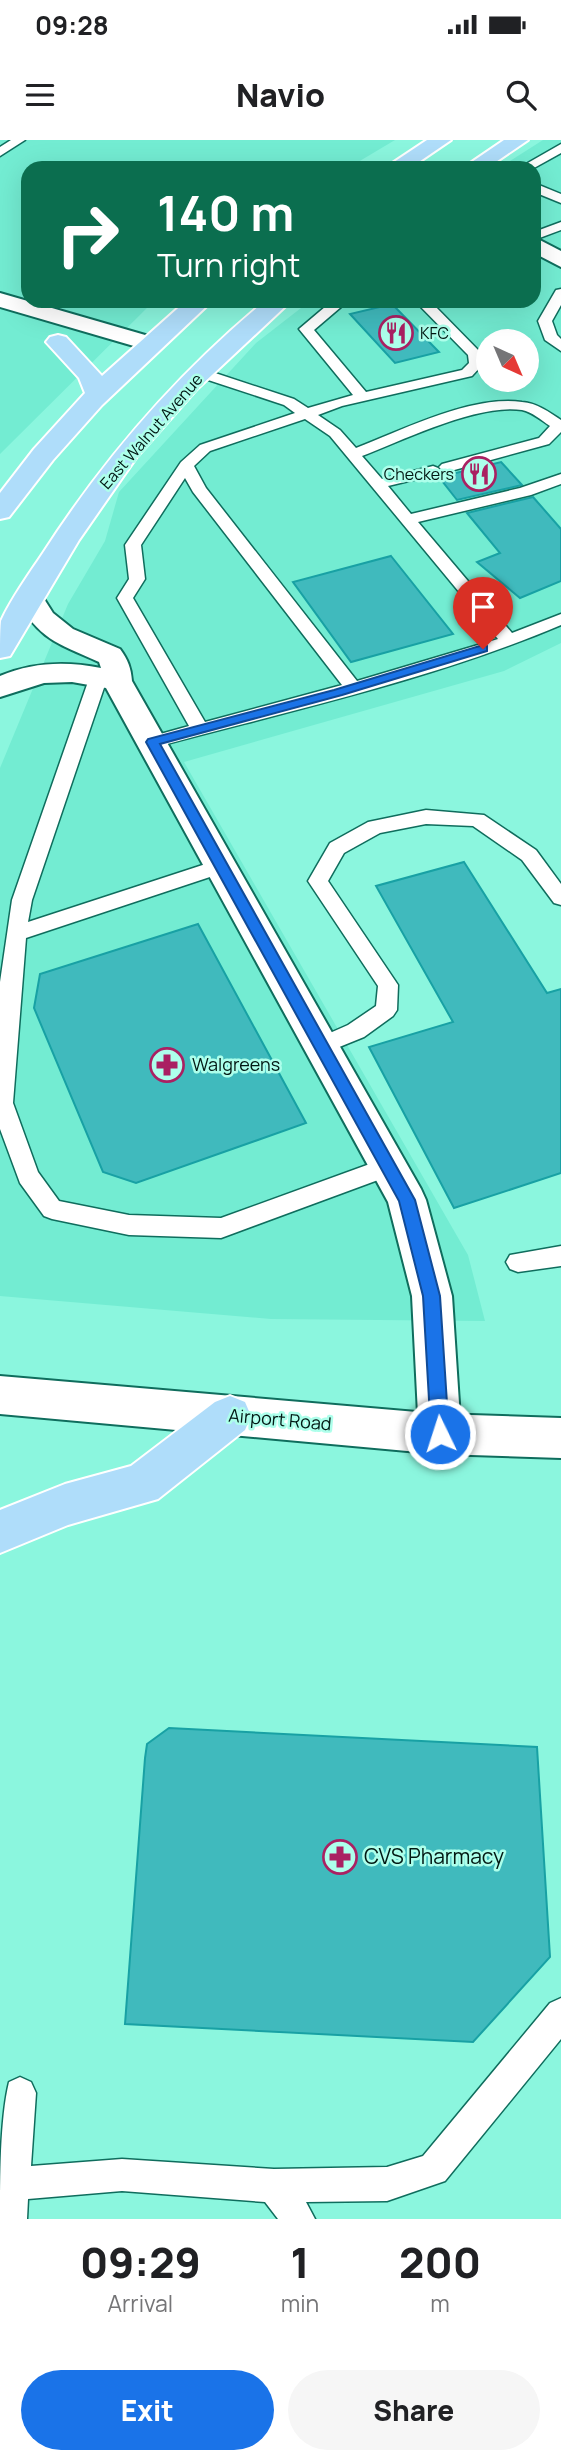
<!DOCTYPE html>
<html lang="en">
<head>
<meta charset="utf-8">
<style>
	body { margin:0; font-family:Manrope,sans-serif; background:#f6f6f6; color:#202124; height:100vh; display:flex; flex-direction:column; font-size:26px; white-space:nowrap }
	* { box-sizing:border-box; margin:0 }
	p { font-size:23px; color:#757577 }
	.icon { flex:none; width:38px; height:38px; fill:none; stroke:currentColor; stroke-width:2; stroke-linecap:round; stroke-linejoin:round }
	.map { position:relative; height:2079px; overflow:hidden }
	.side { display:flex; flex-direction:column; background:#fff; flex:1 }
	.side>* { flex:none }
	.hud { position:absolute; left:21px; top:21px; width:520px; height:147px; border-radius:21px; box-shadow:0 7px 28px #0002; background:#0b6e4f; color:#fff; overflow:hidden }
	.needle { width:46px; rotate:136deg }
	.controls { position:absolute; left:476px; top:189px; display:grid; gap:14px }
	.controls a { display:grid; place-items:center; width:63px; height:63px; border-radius:50%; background:#fff; box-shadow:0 7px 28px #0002; font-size:35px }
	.pin { position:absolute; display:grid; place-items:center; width:60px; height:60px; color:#fff; margin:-72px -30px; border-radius:50% 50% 50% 0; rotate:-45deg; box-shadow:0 0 7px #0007 }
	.pin .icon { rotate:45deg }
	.me { position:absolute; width:77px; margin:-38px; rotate:356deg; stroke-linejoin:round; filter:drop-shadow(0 0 5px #0008) }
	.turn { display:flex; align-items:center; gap:24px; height:147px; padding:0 21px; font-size:32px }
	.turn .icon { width:91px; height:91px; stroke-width:2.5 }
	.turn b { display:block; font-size:49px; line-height:60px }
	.eta { display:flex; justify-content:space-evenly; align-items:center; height:119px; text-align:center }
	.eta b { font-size:42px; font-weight:800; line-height:49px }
	.cta { display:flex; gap:14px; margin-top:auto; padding:14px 21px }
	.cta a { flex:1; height:80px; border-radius:42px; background:#1a73e8; color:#fff; font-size:28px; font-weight:800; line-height:80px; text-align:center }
	.cta a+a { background:#f6f6f6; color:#202124 }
	.status { display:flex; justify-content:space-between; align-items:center; height:49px; padding:0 35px; background:#fff; direction:ltr }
	.status svg { height:19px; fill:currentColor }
	header { display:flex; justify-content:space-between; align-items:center; height:91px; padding:0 21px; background:#fff; font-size:32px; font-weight:800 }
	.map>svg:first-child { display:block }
</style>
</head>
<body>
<div class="status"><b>09:28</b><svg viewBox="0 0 49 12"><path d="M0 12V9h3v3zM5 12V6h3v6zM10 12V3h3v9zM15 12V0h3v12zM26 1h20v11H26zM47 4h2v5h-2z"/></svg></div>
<header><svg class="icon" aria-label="menu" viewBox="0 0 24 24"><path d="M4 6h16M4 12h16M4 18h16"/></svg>Navio<svg class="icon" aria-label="search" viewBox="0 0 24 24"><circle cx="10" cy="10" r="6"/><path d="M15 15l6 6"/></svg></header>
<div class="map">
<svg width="561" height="2079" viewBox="0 0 561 2079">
	<rect width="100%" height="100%" fill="#8bf6de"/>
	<g fill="#73ecd2" fill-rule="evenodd">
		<path d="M0,0H395L348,28H28V161H154L0,314Z"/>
		<path d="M543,0H561V503L504,531L184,622L468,1115L485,1181L271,1179L0,1156V628L68,464L105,401L119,352L256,203L310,161H534V28H499ZM488,201H527V240H488Z"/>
	</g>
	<g fill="#40babd" stroke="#18a1a4" stroke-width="2">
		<path d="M392,164L439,212L395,223L350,174Z"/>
		<path d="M501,322L522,345L457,360L439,337Z"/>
		<path d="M533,357L561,389V441L520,458L477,422L500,413L467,373Z"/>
		<path d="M391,416L453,494L351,522L293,442Z"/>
		<path d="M464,722L547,853L561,849V1033L454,1068L369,907L453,882L376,746Z"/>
		<path d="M198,784L306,983L136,1043L103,1032L34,868L40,834Z"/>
		<path d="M169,1588L537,1607L550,1817L473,1902L125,1884L145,1618L147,1604Z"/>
	</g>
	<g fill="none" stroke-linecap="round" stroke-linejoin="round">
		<g stroke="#0f6d5d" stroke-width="3">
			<g id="lane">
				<path d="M11,0H25L0,16V7Z"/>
				<path d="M561,4V13L534,28H519Z"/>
				<path d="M534,43L561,54V63L534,52Z"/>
				<path d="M561,82V90L534,100V92Z"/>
				<path d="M561,149V165L552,181L557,195L561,199V211L545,200L538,181L556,150Z"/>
				<path d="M332,161H348L314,190L366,252L462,230L469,223L468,215L415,161H430L482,214L483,224L472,236L342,266L318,275L340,290L356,308C403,290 471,255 522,262C537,263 549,272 561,280V292L549,304L447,332L442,330L439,327L442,324L539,298L550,286C541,280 532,272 522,270C479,263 403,300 362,316L382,339L433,326L438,328L441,331L438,334L388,346L411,374L520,348L561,334V344L531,355L418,382L512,493L561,474V485C432,540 288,571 152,608L146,606L143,602L146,598L189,586L117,458L129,439L125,405L181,322L200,305L295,273L284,265L196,236L194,233L196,230H206L294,259L308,268L353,255L299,189ZM305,279L330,296L498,499L357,541L206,348L194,326L210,311ZM185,338L193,352L342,545L205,582L133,458L145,439L141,405Z"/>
				<path d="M99,530L108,536L32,760L28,782L221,719L228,721L231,726L228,731L26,798L13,963L38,1032L59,1061L129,1075L221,1078L389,1017L397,1019L400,1026L397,1033L221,1098L129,1095L52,1079L44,1076L20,1043L0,989V842L12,760L90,536Z"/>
				<path d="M426,670L484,675L536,710L561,744V765L554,763L522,720L473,686L426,684L380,693L344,713L328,741L398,845L397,870L393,876L364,897L322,914L314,912L311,906L314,900L348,885L376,866L378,846L308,741L330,703L368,682Z"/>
				<path d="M561,1106V1126L518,1132L510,1129L506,1122L510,1115Z"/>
				<path d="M561,1858V1899L445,2041L387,2061L306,2062L315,2079H278L265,2062L122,2051L28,2059L27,2079H0C0,2038 0,1979 9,1942L20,1937L31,1942L36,1953L31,2026L122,2019L274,2029L387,2027L423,2016L550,1863Z"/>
			</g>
		</g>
		<g stroke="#0f6d5d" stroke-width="4">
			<g id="street">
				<path d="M534,97L561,111V127L534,113Z"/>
				<path d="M0,153L159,199L163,204L159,209L151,211L0,167Z"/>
				<path d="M29,448L39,451L53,473L73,489L120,509C128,520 131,528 132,541L421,1049L426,1060L452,1156L461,1294L455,1308L440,1314L425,1308L419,1294L412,1156L388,1062L106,548L72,542L44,543L0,557V536C33,522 66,521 101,528L99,522C55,502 40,500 15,457L19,451Z"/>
			</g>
		</g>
		<g stroke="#0f6d5d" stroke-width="4">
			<path id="secondary" d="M0,1236L440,1274L561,1278V1318L440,1314L0,1274Z"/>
		</g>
		<g stroke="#fff" stroke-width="4">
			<g id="primary">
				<path d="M427,0H451L410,28H385Z"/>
				<path d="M504,0H528L487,28H463Z"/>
				<path d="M186,161H212L102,265L53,320L9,377L0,379V353L34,309L85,253L79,238L46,202L50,197L58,195L66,197L102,236Z"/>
				<path d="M265,161H291L197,249L136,318L79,400L10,516L0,518C0,507 0,491 1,481C12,457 29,434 43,413C105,317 177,234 265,161Z"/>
				<path d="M230,1256L245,1262L251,1276L245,1290L158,1359L68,1385L0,1413V1370L65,1344L131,1326L215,1262Z"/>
			</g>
		</g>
		<use href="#lane" fill="#fff" fill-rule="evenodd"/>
		<use href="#street" fill="#fff" fill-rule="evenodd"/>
		<use href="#secondary" fill="#fff" fill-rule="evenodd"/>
		<use href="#primary" fill="#afddfa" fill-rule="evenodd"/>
	</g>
	<path fill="#1a73e8" stroke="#114b97" stroke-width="2" d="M483,505L487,506V511L342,555L160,604L415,1060L440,1156L449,1294L446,1300L440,1302L434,1300L431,1294L423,1156L399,1061L146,602L148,599L334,550Z"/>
	<defs>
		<g id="restaurant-ring" transform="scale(1.75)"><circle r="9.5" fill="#adffeb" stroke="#aa2062" stroke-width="1.5"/><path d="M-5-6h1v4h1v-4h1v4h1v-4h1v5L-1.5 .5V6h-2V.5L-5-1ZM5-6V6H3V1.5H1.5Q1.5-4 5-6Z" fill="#aa2062"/></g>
		<g id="pharmacy-ring" transform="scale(1.75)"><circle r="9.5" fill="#adffeb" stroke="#aa2062" stroke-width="1.5"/><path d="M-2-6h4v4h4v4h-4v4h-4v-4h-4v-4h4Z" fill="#aa2062"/></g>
	</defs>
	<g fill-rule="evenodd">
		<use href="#restaurant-ring" x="396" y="193"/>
		<use href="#restaurant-ring" x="479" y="334"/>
		<use href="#pharmacy-ring" x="167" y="925"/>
		<use href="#pharmacy-ring" x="340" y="1717"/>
	</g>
	<g text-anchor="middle" stroke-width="5" stroke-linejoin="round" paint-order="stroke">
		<g font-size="16" fill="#021813" stroke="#adffeb" text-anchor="start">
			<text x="420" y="199">KFC</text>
			<text x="454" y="340" text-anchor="end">Checkers</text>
		</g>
		<g font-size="16" fill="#021813" stroke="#adffeb">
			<text transform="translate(151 291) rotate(-49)" y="6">East Walnut Avenue</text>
		</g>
		<g font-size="18" fill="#021813" stroke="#adffeb" text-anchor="start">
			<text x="192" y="931">Walgreens</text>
		</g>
		<g font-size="18" fill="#021813" stroke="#adffeb">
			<text transform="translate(280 1280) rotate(5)" y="6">Airport Road</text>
		</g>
		<g font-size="21" fill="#021813" stroke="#adffeb" text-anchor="start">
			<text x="364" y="1724">CVS Pharmacy</text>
		</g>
	</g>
</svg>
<div class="controls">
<a><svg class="needle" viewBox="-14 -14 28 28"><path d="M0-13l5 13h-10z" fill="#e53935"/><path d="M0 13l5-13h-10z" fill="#757577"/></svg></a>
</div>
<div class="pin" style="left:483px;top:509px;background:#d93025"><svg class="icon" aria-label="arrive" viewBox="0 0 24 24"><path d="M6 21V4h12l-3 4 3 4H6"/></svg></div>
<svg class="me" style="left:440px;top:1294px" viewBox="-20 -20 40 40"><circle r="17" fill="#1a73e8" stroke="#fff" stroke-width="3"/><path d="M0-11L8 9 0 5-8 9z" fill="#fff"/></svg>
<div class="hud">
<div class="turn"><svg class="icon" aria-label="right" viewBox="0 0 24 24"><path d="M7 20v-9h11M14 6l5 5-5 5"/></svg><div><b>140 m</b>Turn right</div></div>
</div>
</div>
<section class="side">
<div class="eta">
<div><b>09:29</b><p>Arrival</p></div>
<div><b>1</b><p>min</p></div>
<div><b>200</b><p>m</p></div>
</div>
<div class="cta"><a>Exit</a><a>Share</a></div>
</section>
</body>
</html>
